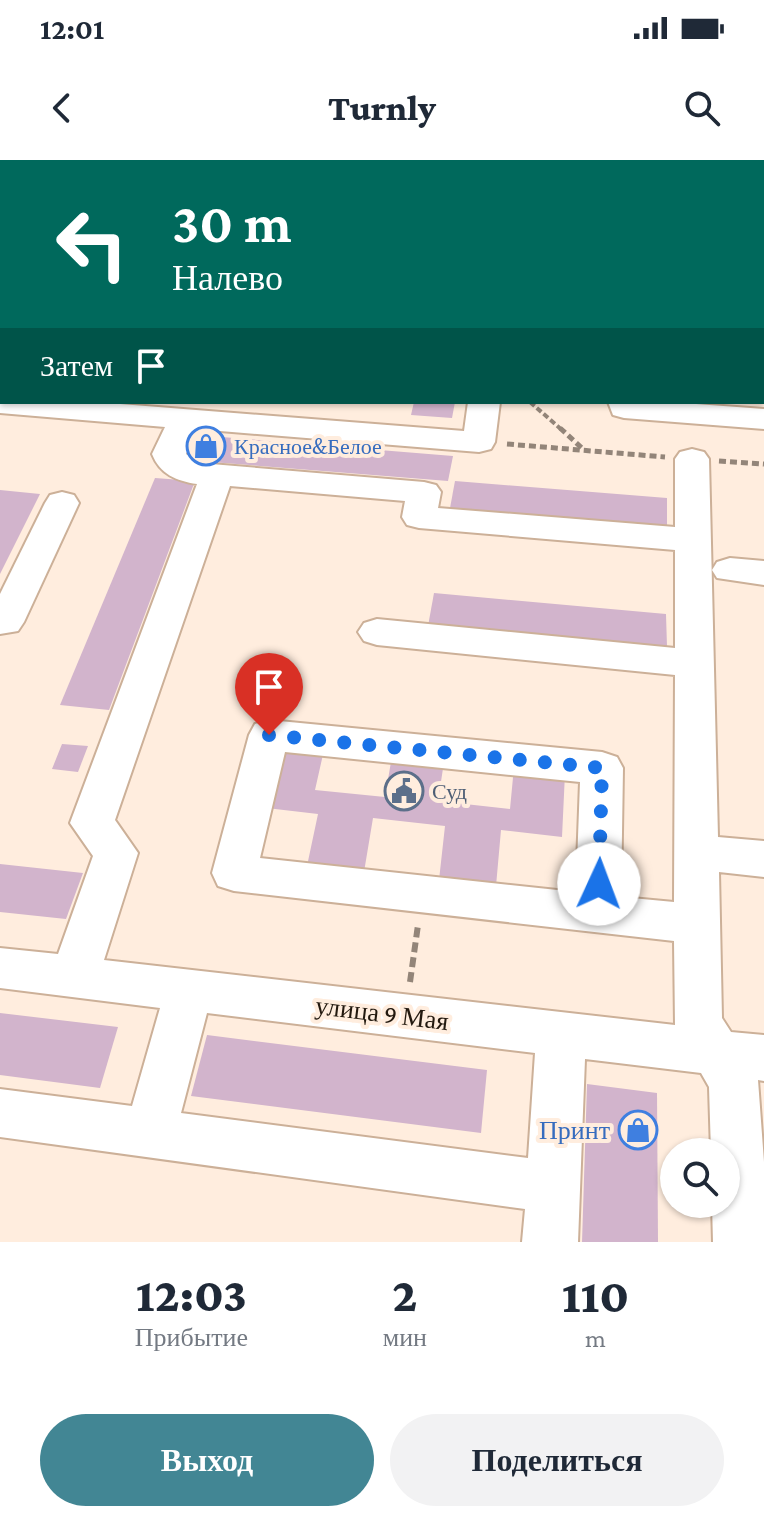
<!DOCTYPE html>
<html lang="ru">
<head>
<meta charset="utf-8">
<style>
	body { margin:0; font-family:"Crimson Pro",serif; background:#f2f2f3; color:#1f2937; height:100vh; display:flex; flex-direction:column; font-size:30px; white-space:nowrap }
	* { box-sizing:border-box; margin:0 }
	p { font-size:26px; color:#747a83 }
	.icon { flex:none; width:44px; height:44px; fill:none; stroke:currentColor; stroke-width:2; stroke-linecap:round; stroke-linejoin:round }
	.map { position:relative; height:1082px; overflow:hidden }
	.details { display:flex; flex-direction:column; background:#fff; flex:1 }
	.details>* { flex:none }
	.banner { position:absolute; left:0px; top:0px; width:764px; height:244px; box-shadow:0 2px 6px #0004; background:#00695c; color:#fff; overflow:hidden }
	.tools { position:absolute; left:660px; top:978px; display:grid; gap:16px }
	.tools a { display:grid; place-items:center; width:80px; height:80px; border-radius:50%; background:#fff; box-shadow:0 2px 6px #0004; font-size:40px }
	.pin { position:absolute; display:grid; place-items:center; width:68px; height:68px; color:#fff; margin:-82px -34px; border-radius:50% 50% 50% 0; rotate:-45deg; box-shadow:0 0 8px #0007 }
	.pin .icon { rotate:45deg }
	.me { position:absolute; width:88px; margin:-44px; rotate:2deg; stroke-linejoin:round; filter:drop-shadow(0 0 6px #0008) }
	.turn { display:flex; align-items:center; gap:28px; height:168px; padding:0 40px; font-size:36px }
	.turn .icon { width:104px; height:104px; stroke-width:2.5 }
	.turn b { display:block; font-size:56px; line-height:68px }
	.then { display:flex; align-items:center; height:76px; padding:0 40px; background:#0003; gap:16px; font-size:30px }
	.eta { display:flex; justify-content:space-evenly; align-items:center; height:136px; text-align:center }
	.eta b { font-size:48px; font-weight:800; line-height:56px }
	.action { display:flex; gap:16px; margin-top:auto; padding:16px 40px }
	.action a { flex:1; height:92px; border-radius:48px; background:#428694; color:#fff; font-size:32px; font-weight:800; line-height:92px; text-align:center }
	.action a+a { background:#f2f2f3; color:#1f2937 }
	.status { display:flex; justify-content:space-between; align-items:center; height:56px; padding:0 40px; background:#fff; direction:ltr }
	.status svg { height:22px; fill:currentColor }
	header { display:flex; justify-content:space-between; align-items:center; height:104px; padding:0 40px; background:#fff; font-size:36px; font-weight:800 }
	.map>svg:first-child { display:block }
</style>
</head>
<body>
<div class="status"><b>12:01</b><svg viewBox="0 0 49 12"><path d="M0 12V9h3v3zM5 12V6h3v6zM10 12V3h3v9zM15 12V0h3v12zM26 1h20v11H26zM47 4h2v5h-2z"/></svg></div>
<header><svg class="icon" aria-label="back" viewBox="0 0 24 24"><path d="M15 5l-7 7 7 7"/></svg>Turnly<svg class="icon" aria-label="search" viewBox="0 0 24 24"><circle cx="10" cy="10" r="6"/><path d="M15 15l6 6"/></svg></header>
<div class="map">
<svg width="764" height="1082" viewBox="0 0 764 1082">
	<rect width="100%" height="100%" fill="#ffedde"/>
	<g fill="#d2b4cc">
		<path d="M414,242H455L452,258L411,255Z"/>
		<path d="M209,276L453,296L448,321L199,301Z"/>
		<path d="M155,318L195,321L109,550L60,545Z"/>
		<path d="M455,321L667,338V366L450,348Z"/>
		<path d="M0,330L40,334L0,414Z"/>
		<path d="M434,433L666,454L667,487L428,466Z"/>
		<path d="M62,584L88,586L78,612L52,609Z"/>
		<path d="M273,585L324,590L315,630L385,637L392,596L444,602L438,641L510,649L514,607L565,613L562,677L501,670L496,726L439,720L445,666L373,658L364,712L307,706L318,654L258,647Z"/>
		<path d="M0,704L83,713L66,759L0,752Z"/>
		<path d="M0,853L118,867L100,928L0,915Z"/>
		<path d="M207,875L487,910L481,973L191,936Z"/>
		<path d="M587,924L657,933L658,1082H582Z"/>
	</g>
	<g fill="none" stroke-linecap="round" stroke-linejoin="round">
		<g stroke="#ccb098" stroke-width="4">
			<g id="minor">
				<rect x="553" y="0" width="24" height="2"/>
				<rect x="591" y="0" width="24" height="2"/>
				<rect x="762" y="16" width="2" height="16"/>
				<path d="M2,43V61L0,62V44Z"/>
				<rect x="762" y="185" width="2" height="18"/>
				<path d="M0,235L2,242H95L464,271L468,242H500L495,282L491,289L479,292L196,269L186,294L199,303L424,322L436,325L441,332L438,348L675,367V299L680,292L692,289L704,292L709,299L718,677L764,681V717L719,712L722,858L731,872L764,875V921L758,920L764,1002V1082H713L712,1044H726V992H711L709,927L701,913L585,899L578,1082H522L525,1049L0,977V929L132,946L160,848L0,828V788L58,794L93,696L70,663L197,324C176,321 160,314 152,294L165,267L0,253ZM230,326L405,341L402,357L407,365L419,368L675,390V488L377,459L364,463L358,472L364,481L377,485L675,515L674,742L621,737L623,608L617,597L602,592L269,560L255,564L249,575L212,713L218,726L234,731L674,781L675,865L104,800L138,693L115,660ZM285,592L580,622L576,732L260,698ZM207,853L535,893L528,998L181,953Z"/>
				<path d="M608,242H669L764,249V269L624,258L613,255Z"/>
				<path d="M62,332L74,335L79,343L24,462L18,471L0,474V434L45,343L50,335Z"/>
				<path d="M730,398L764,401V425L717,418L712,410L717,402Z"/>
			</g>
		</g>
		<path stroke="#938579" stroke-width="4" stroke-dasharray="6 3" stroke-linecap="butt" d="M530,242L562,270"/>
		<g stroke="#938579" stroke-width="5" stroke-dasharray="7 4" stroke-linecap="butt">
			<path d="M560,268L583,289"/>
			<path d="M507,284L665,297"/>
			<path d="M719,301L764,304"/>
		</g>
		<path stroke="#938579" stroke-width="6" stroke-dasharray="10 5" stroke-linecap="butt" d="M410,822L418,765"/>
		<use href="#minor" fill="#fff" fill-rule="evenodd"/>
	</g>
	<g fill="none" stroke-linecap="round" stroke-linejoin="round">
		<path stroke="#1a73e8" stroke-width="14" stroke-dasharray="0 25.2" d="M269,575L602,608L599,724"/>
	</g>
	<defs>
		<g id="shop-ring" transform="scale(2)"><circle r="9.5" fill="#ffedde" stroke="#3f7fe0" stroke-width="1.5"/><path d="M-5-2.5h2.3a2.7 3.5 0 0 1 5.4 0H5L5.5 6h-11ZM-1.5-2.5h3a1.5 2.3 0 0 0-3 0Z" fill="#3f7fe0"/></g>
		<g id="civic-ring" transform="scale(2)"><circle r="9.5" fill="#ffedde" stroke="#5c6f8a" stroke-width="1.5"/><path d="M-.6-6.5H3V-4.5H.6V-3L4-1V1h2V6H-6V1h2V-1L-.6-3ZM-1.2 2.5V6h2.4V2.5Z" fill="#5c6f8a"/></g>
	</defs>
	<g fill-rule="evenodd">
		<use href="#shop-ring" x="206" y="286"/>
		<use href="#civic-ring" x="404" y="631"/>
		<use href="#shop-ring" x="638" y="970"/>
	</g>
	<g text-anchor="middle" stroke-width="8" stroke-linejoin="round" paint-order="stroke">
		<g font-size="22" fill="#366cbe" stroke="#ffedde" text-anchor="start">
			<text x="234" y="294">Красное&amp;Белое</text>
		</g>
		<g font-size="22" fill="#4e5e75" stroke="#ffedde" text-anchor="start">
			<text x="432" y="639">Суд</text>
		</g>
		<g font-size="26" fill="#23190f" stroke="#ffedde">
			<text transform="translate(382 853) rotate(7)" y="9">улица 9 Мая</text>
		</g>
		<g font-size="26" fill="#366cbe" stroke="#ffedde" text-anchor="end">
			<text x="610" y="979">Принт</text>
		</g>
	</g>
</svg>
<div class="tools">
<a><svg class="icon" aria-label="search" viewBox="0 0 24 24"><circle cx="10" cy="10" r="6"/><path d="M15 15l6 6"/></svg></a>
</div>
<div class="pin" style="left:269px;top:575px;background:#d93025"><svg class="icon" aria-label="arrive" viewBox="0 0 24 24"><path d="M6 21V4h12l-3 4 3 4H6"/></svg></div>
<svg class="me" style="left:599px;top:724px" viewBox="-20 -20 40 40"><circle r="19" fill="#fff"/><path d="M0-13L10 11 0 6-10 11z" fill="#1a73e8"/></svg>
<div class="banner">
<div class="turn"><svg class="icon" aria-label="left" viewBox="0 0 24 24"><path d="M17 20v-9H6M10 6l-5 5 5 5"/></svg><div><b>30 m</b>Налево</div></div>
<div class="then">Затем<svg class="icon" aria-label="arrive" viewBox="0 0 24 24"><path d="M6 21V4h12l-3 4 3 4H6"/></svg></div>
</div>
</div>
<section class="details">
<div class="eta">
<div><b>12:03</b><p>Прибытие</p></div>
<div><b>2</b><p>мин</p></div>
<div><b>110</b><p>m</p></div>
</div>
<div class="action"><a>Выход</a><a>Поделиться</a></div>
</section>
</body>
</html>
